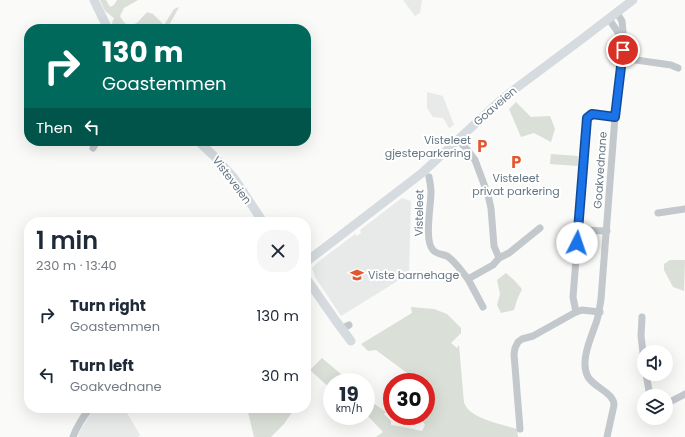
<!DOCTYPE html>
<html lang="en">
<head>
<meta charset="utf-8">
<style>
	body { margin:0; font-family:Poppins,sans-serif; background:#f6f6f7; color:#1f2937; height:100vh; display:flex; flex-direction:column; font-size:15px; white-space:nowrap }
	* { box-sizing:border-box; margin:0 }
	p { font-size:13px; color:#747a83 }
	.icon { flex:none; width:22px; height:22px; fill:none; stroke:currentColor; stroke-width:2; stroke-linecap:round; stroke-linejoin:round }
	.map { position:relative; flex:1; overflow:hidden }
	.panel { position:absolute; left:24px; top:217px; width:287px; height:196px; display:flex; flex-direction:column; background:#fff; border-radius:16px; box-shadow:0 4px 16px #0002 }
	.panel>* { flex:none }
	.guide { position:absolute; left:24px; top:24px; width:287px; height:122px; border-radius:16px; box-shadow:0 4px 16px #0002; background:#00695c; color:#fff; overflow:hidden }
	.tools { position:absolute; left:637px; top:345px; display:grid; gap:8px }
	.tools a { display:grid; place-items:center; width:36px; height:36px; border-radius:50%; background:#fff; box-shadow:0 4px 16px #0002; font-size:20px }
	.speed { position:absolute; left:323px; top:373px; display:flex; gap:8px; font-size:20px; font-weight:700; text-align:center }
	.speed>* { display:grid; place-content:center; width:52px; height:52px; border-radius:50%; background:#fff; box-shadow:0 4px 16px #0002; line-height:1 }
	.speed small { font-size:10px; font-weight:400 }
	.speed .limit { border:6px solid #d22; background:#fff; color:#111 }
	.pin { position:absolute; display:grid; place-items:center; width:34px; height:34px; color:#fff; margin:-17px; border:2px solid #fff; border-radius:50%; box-shadow:0 1px 4px #0007 }
	.me { position:absolute; width:44px; margin:-22px; rotate:4deg; stroke-linejoin:round; filter:drop-shadow(0 0 3px #0008) }
	.turn { display:flex; align-items:center; gap:14px; height:84px; padding:0 12px; font-size:18px }
	.turn .icon { width:52px; height:52px; stroke-width:2.5 }
	.turn b { display:block; font-size:28px; line-height:34px }
	.then { display:flex; align-items:center; height:38px; padding:0 12px; background:#0003; gap:8px; font-size:15px }
	.round { display:grid; place-items:center; flex:none; width:42px; height:42px; border-radius:16px; background:#f6f6f7 }
	.overview { display:flex; align-items:center; justify-content:space-between; height:68px; padding:0 12px }
	h1 { font-size:24px; font-weight:600; line-height:30px }
	ul { padding:0; list-style:none }
	li { display:flex; align-items:center; gap:12px; height:60px; padding:0 12px }
	li div { flex:1 }
	li b { display:block; font-size:15px }
	li em { font-style:normal }
	.map>svg:first-child { display:block }
</style>
</head>
<body>
<div class="map">
<svg width="685" height="437" viewBox="0 0 685 437">
	<rect width="100%" height="100%" fill="#fafaf8"/>
	<g fill="#e8e9e9">
		<path d="M403,0H422L420,13L415,16Z"/>
		<path d="M427,92L443,96L454,125L449,128L443,118L433,117L427,108Z"/>
		<path d="M402,198L411,201L409,274L341,316L315,277L312,268L318,262L355,234L357,236L361,233L360,230Z"/>
		<path d="M94,408H124L140,435L138,437H78L80,431Z"/>
	</g>
	<g fill="#dadfd7">
		<path d="M100,0H106L110,7L114,5L117,0H138L124,8L120,16L123,21L129,27L138,22L147,12L153,14L164,25L174,9L179,7L167,29H114L112,23L114,18L105,11Z"/>
		<path d="M516,102L531,117L550,116L555,129L551,142L534,133L521,137L509,109Z"/>
		<path d="M551,154L578,156V166L550,164Z"/>
		<path d="M670,260H685L684,291L673,287L664,270V264Z"/>
		<path d="M506,273L514,280L522,289L517,300L514,310L501,313L497,305L500,294L497,280Z"/>
		<path d="M411,307L434,309L447,314L461,328V333L451,343L457,348L459,345L464,403C465,404 466,407 467,408C475,419 504,425 517,429L518,437H376L383,432L366,414V405L370,401L386,412L384,414L391,421V425L404,427L422,431L425,425L421,418L418,416H426V382H407L411,376L376,350L368,351L361,344L412,313Z"/>
		<path d="M322,358L348,380L346,382H332V390L310,370Z"/>
		<path d="M247,408H295L284,424L271,437H254Z"/>
	</g>
	<g fill="none" stroke-linecap="round" stroke-linejoin="round">
		<g stroke="#c3c8cc" stroke-width="7">
			<path d="M617,13L622,21L624,42L622,58L671,65L678,68"/>
			<path d="M609,19L623,40"/>
			<path d="M458,140L465,147L475,160L488,195L491,208L494,246L499,258L493,265L468,279L483,307"/>
			<path d="M93,148L97,141"/>
			<path d="M429,177C430,182 431,187 431,192C431,205 424,241 433,250C436,254 442,254 447,256C455,261 462,272 468,279"/>
			<path d="M658,213L685,209"/>
			<path d="M578,230L607,231"/>
			<path d="M499,258L509,253L540,228"/>
			<path d="M576,312L573,297L587,118L592,114L615,117"/>
			<path d="M642,317L641,336L644,361"/>
			<path d="M341,329L349,325"/>
			<path d="M646,374L650,396"/>
			<path d="M666,404L685,394"/>
			<path d="M520,429L514,354L515,348L518,342L522,339L533,336L576,312L582,310L600,312"/>
			<path d="M73,437C77,426 83,417 90,408"/>
			<path d="M607,437L614,405C614,393 595,388 588,377C579,361 592,336 597,320C599,313 600,306 601,299L615,117L622,58"/>
		</g>
		<g stroke="#d6dbdf" stroke-width="9">
			<path d="M94,0L108,29"/>
			<path d="M198,141L216,158L234,178L263,222"/>
			<path d="M306,262L422,173L502,99L519,86L582,39L633,0"/>
			<path d="M306,278L336,321L351,341"/>
		</g>
	</g>
	<g fill="none" stroke-linecap="round" stroke-linejoin="round">
		<g stroke="#114b97" stroke-width="10">
			<path id="route" d="M577,243L587,118L592,114L615,117L623,50"/>
		</g>
		<use href="#route" stroke="#1a73e8" stroke-width="7"/>
	</g>
	<defs>
		<g id="parking-bare" transform="scale(1.08)"><path d="M-3.5-5.5H1a3.5 3.5 0 0 1 0 7H-1V5.5H-3.5ZM-1-3.4V-.6H.8a1.4 1.4 0 0 0 0-2.8Z" fill="#e4572e" stroke="#fff" stroke-width="2.5" paint-order="stroke"/></g>
		<g id="school-bare" transform="scale(1.08)"><path d="M0-5L7-2L0 1L-7-2ZM-4 1L0 2.5L4 1V4Q0 6-4 4Z" fill="#e4572e" stroke="#fff" stroke-width="2.5" paint-order="stroke"/></g>
	</defs>
	<g fill-rule="evenodd">
		<use href="#parking-bare" x="482" y="146"/>
		<use href="#parking-bare" x="516" y="162"/>
		<use href="#school-bare" x="357" y="275"/>
	</g>
	<g text-anchor="middle" stroke-width="4" stroke-linejoin="round" paint-order="stroke">
		<g font-size="11" fill="#657683" stroke="#fff">
			<text transform="translate(495 106) rotate(-41)" y="4">Goaveien</text>
			<text transform="translate(600 170) rotate(-86)" y="4">Goakvednane</text>
			<text transform="translate(232 180) rotate(53)" y="4">Visteveien</text>
			<text transform="translate(419 213) rotate(-89)" y="4">Visteleet</text>
		</g>
		<g font-size="11" fill="#657683" stroke="#fff" text-anchor="end">
			<text x="471" y="144">Visteleet<tspan x="471" dy="13">gjesteparkering</tspan></text>
			<text x="516" y="182" text-anchor="middle">Visteleet<tspan x="516" dy="13">privat parkering</tspan></text>
			<text x="368" y="279" text-anchor="start">Viste barnehage</text>
		</g>
	</g>
</svg>
<div class="tools">
<a><svg class="icon" aria-label="sound" viewBox="0 0 24 24"><path d="M4 9h4l5-4v14l-5-4H4zM17 9q2 3 0 6"/></svg></a>
<a><svg class="icon" aria-label="layers" viewBox="0 0 24 24"><path d="M12 4l9 5-9 5-9-5zM3 14l9 5 9-5"/></svg></a>
</div>
<div class="speed"><div>19<small>km/h</small></div><div class="limit">30</div></div>
<div class="pin" style="left:623px;top:50px;background:#d93025"><svg class="icon" aria-label="arrive" viewBox="0 0 24 24"><path d="M6 21V4h12l-3 4 3 4H6"/></svg></div>
<svg class="me" style="left:577px;top:243px" viewBox="-20 -20 40 40"><circle r="19" fill="#fff"/><path d="M0-13L10 11 0 6-10 11z" fill="#1a73e8"/></svg>
<div class="guide">
<div class="turn"><svg class="icon" aria-label="right" viewBox="0 0 24 24"><path d="M7 20v-9h11M14 6l5 5-5 5"/></svg><div><b>130 m</b>Goastemmen</div></div>
<div class="then">Then<svg class="icon" aria-label="left" viewBox="0 0 24 24"><path d="M17 20v-9H6M10 6l-5 5 5 5"/></svg></div>
</div>
<section class="panel">
<div class="overview"><div><h1>1 min</h1><p>230 m · 13:40</p></div><a class="round"><svg class="icon" aria-label="close" viewBox="0 0 24 24"><path d="M6 6l12 12M18 6L6 18"/></svg></a></div>
<ul>
<li><svg class="icon" aria-label="right" viewBox="0 0 24 24"><path d="M7 20v-9h11M14 6l5 5-5 5"/></svg><div><b>Turn right</b><p>Goastemmen</p></div><em>130 m</em></li>
<li><svg class="icon" aria-label="left" viewBox="0 0 24 24"><path d="M17 20v-9H6M10 6l-5 5 5 5"/></svg><div><b>Turn left</b><p>Goakvednane</p></div><em>30 m</em></li>
</ul>
</section>
</div>
</body>
</html>
